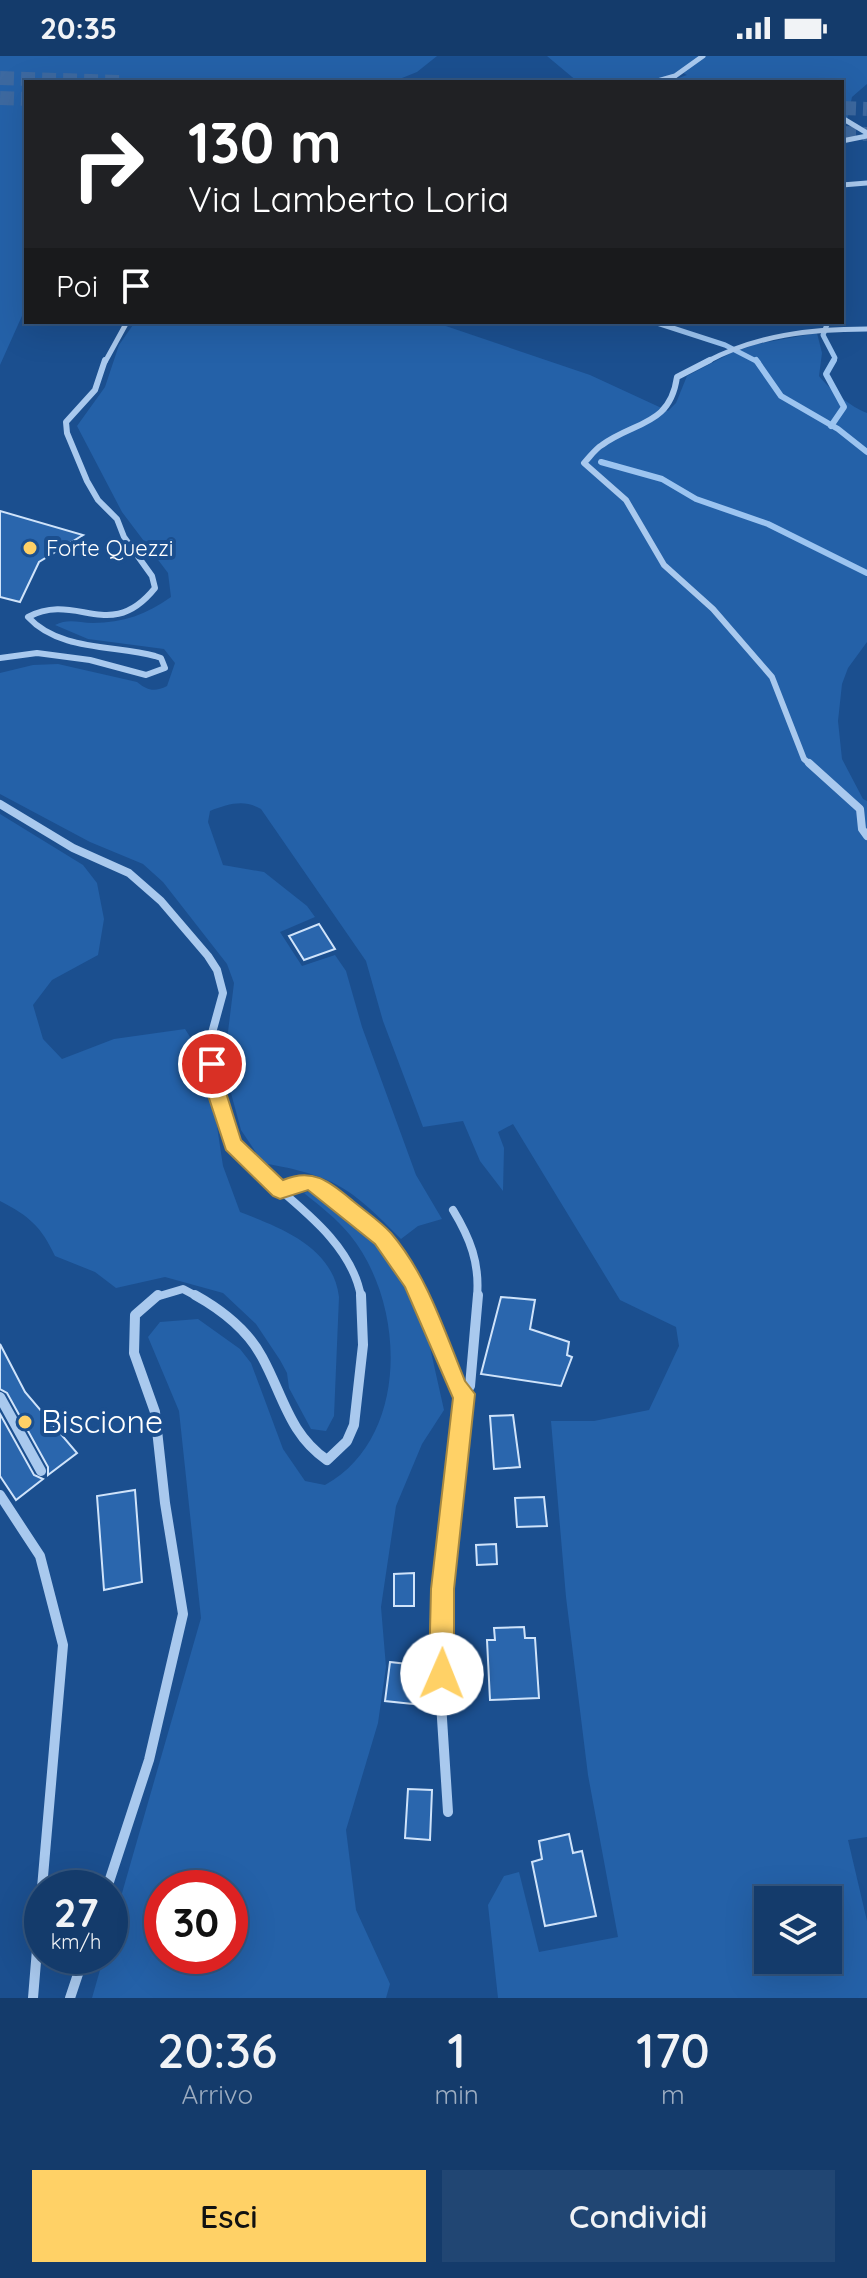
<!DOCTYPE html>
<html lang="it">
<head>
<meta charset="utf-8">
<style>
	body { margin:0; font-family:Quicksand,sans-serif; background:#214673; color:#f1f3f6; height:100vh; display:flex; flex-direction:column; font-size:30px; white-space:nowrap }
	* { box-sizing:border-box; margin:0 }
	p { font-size:26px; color:#9dadc1 }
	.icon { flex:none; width:44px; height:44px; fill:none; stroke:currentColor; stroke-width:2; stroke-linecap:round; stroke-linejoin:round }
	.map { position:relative; height:1942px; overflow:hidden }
	.drawer { display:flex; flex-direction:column; background:#143b6b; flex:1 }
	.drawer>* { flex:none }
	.top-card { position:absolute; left:24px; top:24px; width:820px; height:244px; border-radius:0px; box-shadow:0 8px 32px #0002,0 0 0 2px #33557e; background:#202124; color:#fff; overflow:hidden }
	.fabs { position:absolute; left:754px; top:1830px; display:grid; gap:16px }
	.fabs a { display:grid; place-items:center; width:88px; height:88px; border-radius:0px; background:#143b6b; box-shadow:0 8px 32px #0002,0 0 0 2px #33557e; font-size:40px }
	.speed { position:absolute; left:24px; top:1814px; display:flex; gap:16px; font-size:40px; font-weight:700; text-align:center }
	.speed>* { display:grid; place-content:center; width:104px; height:104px; border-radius:50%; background:#143b6b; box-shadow:0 8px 32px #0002,0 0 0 2px #33557e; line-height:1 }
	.speed small { font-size:20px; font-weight:400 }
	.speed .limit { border:12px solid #d22; background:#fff; color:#111 }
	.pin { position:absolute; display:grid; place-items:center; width:68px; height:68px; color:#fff; margin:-34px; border:4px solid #fff; border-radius:50%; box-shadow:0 2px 8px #0007 }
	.me { position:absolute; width:88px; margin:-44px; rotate:1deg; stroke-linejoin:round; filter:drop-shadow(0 0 6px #0008) }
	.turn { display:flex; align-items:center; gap:28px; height:168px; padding:0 32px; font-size:36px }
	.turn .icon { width:104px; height:104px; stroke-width:2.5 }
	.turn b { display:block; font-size:56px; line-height:68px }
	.then { display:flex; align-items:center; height:76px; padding:0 32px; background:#0003; gap:16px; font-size:30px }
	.eta { display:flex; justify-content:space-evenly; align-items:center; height:136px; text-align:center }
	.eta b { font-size:48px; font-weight:600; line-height:56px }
	.primary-button { display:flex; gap:16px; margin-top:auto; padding:16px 32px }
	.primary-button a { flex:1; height:92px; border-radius:0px; background:#ffd166; color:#111; font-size:32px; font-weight:600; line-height:92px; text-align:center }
	.primary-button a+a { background:#214673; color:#f1f3f6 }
	.status { display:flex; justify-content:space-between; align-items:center; height:56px; padding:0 40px; background:#143b6b; direction:ltr }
	.status svg { height:22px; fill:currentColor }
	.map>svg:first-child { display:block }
</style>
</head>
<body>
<div class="status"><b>20:35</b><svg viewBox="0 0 49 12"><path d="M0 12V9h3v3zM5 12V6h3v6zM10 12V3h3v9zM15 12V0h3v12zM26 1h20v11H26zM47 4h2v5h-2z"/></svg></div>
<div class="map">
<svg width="867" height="1942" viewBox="0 0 867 1942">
	<rect width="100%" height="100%" fill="#1b4f8f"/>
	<g fill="#2461a8" fill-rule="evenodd">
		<path d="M0,0H437L417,16L392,26H26V251L0,309Z"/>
		<path d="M547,0H867V28L852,41L847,64H842V26H667L687,19L683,17L660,26H578Z"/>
		<path d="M135,266H434L590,319L668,355L676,347L687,320L733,296L757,288L817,277L822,297L819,320C830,334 851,351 867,357V586L848,612L842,628L838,665L842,703L863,743L867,745V1781L848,1784L867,1865V1942H498L488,1849L504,1820L519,1816L539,1896L618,1881L588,1719L566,1541L551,1365H594L649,1354L679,1290L676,1271L620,1244L513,1068L498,1076L504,1092L503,1135L480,1105L463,1065L423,1071L383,965L366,905L261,753C244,743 228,748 210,755L208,766L223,809L264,816L307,850L315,861L280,876L302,910L335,899L346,915L362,971L416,1119L442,1163L418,1170L401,1183C350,1131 335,1120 263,1107L241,1074L228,1026L226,992L234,927L227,908L163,826L143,808L90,786L0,738V617L33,609L58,608L137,626C148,635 155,636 167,630L175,607L164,593L88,583L55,569C69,562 78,567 93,567C123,567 147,558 171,541L168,517L122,456L77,370L105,331L119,289ZM768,1844H828V1904H768Z"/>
		<path d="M0,758L83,809L97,827L104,863L98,899L52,924L33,949L43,983L62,1003L114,983L185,973L192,984L195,1009L215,1057L223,1110L240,1156C281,1172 333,1191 339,1241L334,1360L326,1375L311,1373L289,1332L287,1317L280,1304L256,1268L223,1237L165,1221L116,1232L95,1216L55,1200C41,1170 29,1160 0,1145Z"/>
		<path d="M312,1134L365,1174L403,1228L429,1287L444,1354L422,1388L396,1450L381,1551L386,1611L378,1667L346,1774L356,1854L390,1928L386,1942H92L104,1900H110V1879L201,1562L179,1355L148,1281L160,1266L198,1263L240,1293L251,1307L283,1393L305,1425L325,1429C410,1382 406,1248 350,1179C337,1163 320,1150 304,1137ZM230,1832V1900H162V1832Z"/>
	</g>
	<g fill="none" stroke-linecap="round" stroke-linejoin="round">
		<g stroke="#9cc4f0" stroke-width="5">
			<path d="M654,266L725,289L758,306"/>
			<path d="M828,266L823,279L835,302L833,306"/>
		</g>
		<g stroke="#9cc4f0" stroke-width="6">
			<path d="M756,304L781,340L838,373L867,396"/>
			<path d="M831,370L844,351L826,318L834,304"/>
			<path d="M601,406L662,423L696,443L768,468L867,517"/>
		</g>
	</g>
	<g fill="#2a66ad" stroke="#cfe3fa" stroke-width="2">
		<path d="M0,455L83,479L39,506L20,546L0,541Z"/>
		<path d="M319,868L335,893L304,904L289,880Z"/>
		<path d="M501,1241L535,1244L530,1273L569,1286L567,1299L572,1301L561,1330L481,1318Z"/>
		<path d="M0,1288L25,1336L77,1397L48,1419V1411L7,1337L0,1333Z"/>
		<path d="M0,1358L34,1419L43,1423L16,1444L0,1420Z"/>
		<path d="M513,1359L520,1411L494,1413L490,1360Z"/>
		<path d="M135,1434L142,1526L104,1534L97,1440Z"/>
		<path d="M544,1441L547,1470L517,1471L515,1442Z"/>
		<path d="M496,1488L497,1508L477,1509L476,1489Z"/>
		<path d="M414,1517V1550H394V1518Z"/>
		<path d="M524,1571L525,1582H535L539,1642L490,1644L487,1584H495L494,1572Z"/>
		<path d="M390,1606L425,1610L422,1649L385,1645Z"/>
		<path d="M408,1733L432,1734L430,1784L405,1782Z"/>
		<path d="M569,1778L573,1797L582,1795L596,1860L545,1870L532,1806L542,1803L539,1785Z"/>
	</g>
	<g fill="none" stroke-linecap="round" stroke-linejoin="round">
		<g stroke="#3d69a0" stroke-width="14" stroke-dasharray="14 7" stroke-linecap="butt">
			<path d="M0,22L119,26"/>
			<path d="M0,42L26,43"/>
			<path d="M842,52L867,53"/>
			<path d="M842,77L867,78"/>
		</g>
		<g stroke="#a9c9ee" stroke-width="5">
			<path d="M654,26L675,20L703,0"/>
			<path d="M842,62L867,77"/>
			<path d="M842,85L867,80"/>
			<path d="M842,129L867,127"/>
			<path d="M105,306L127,266"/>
			<path d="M706,306C757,279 810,273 867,273"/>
		</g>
		<g stroke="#a9c9ee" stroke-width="6">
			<path d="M710,304L677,321C670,370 635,365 602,389C595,393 590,401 584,407L626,444L664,509L713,553L772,621L804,703L811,709"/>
			<path d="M0,602L37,597L90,604L146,619L165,612L161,602L155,600C114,589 59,595 28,561C77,535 110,588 155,532L152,520L124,481L117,463L98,444L87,425L67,377L66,366L95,334L105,304"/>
		</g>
		<g stroke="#a9c9ee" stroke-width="8">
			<path d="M809,707L860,753L862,773L867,780"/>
			<path d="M0,748L73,792L129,817L161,845L208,900L217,914L223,937L212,977L214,1027L227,1075L245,1103C285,1142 351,1181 361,1241"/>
			<path d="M280,1134C290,1130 300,1126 311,1128C347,1134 404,1210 419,1241"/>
			<path d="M453,1154C470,1182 480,1207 477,1241"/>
			<path d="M156,1241L183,1233L198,1241"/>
		</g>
		<g stroke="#a9c9ee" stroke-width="10">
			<path d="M195,1239C222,1254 247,1273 262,1301C283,1339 289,1378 327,1404L347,1385L354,1369L363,1289L361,1239"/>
			<path d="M418,1239L457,1331L464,1338"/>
			<path d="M0,1341L41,1415"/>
			<path d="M0,1439L40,1500L63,1589L42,1832"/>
			<path d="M448,1756L441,1647L443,1533L464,1338L470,1330L478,1239"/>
			<path d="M107,1832L149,1704L183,1558L165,1447L155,1356L134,1297L135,1259L158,1239"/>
			<path d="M33,1942L42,1833"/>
			<path d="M70,1942L84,1900"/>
		</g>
	</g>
	<path fill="#ffd166" stroke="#a68842" stroke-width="2" d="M212,1000L221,1008L223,1027L241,1084L283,1124C313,1111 330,1126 353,1145C365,1155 380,1165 391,1177C427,1219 444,1274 465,1325L475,1338L454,1533V1618L450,1627L442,1630L433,1627L429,1618L431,1533L453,1342L405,1231L375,1188L308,1134L280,1143L273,1140L226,1094L204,1027L203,1008Z"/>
	<g fill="#ffd166" stroke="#1b4f8f" stroke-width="3">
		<circle cx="30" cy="492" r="8"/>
		<circle cx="25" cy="1366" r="8"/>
	</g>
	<g text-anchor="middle" stroke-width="8" stroke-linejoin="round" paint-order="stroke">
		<g font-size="22" fill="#fff" stroke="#1b4f8f" text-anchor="start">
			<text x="46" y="500">Forte Quezzi</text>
		</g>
		<g font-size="32" fill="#fff" stroke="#1b4f8f" text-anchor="start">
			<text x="41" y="1377">Biscione</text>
		</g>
	</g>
</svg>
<div class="fabs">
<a><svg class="icon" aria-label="layers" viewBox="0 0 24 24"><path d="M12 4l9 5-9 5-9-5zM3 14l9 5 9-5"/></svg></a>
</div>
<div class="speed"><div>27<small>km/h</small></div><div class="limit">30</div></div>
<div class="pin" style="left:212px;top:1008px;background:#d93025"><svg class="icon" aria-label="arrive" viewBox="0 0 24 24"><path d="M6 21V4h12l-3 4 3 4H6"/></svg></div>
<svg class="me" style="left:442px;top:1618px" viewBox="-20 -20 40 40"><circle r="19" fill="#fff"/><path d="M0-13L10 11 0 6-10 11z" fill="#ffd166"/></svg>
<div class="top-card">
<div class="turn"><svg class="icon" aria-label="right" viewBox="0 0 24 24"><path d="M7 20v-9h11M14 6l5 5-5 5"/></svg><div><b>130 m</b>Via Lamberto Loria</div></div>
<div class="then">Poi<svg class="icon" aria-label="arrive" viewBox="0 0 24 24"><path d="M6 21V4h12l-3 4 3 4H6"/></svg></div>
</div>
</div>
<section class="drawer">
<div class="eta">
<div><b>20:36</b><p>Arrivo</p></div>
<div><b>1</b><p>min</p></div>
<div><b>170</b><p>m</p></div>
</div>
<div class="primary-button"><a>Esci</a><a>Condividi</a></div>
</section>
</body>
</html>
